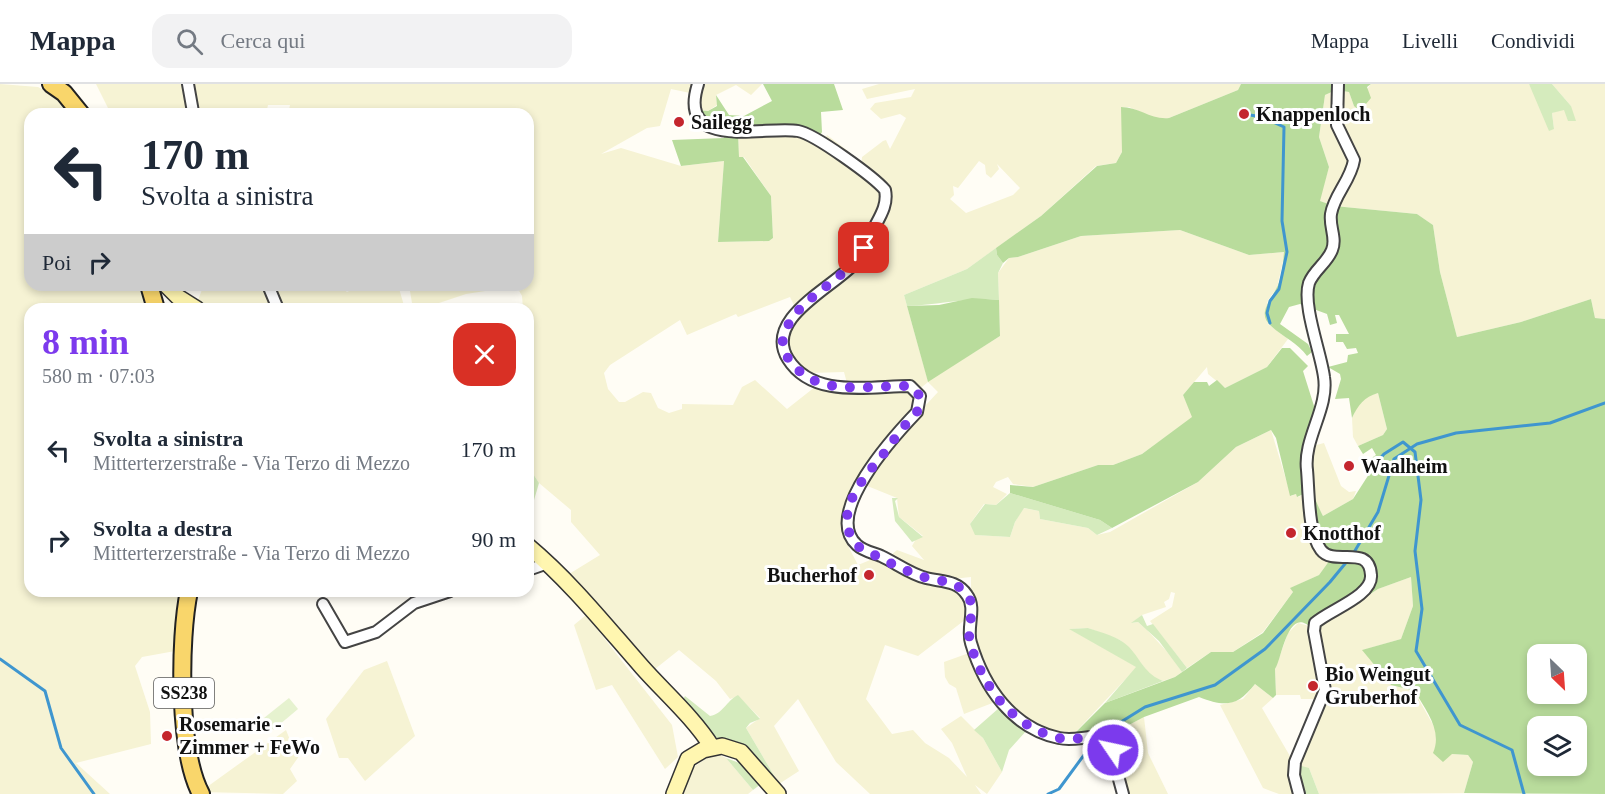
<!DOCTYPE html>
<html lang="it">
<head>
<meta charset="utf-8">
<style>
	body { margin:0; font-family:Georgia,serif; background:#f2f2f3; color:#1f2937; height:100vh; display:flex; flex-direction:column; font-size:22px; white-space:nowrap }
	* { box-sizing:border-box; margin:0 }
	p { font-size:20px; color:#747a83 }
	.icon { flex:none; width:33px; height:33px; fill:none; stroke:currentColor; stroke-width:2; stroke-linecap:round; stroke-linejoin:round }
	.map { position:relative; flex:1; overflow:hidden }
	.drawer { position:absolute; left:24px; top:219px; width:510px; height:294px; display:flex; flex-direction:column; background:#fff; border-radius:18px; box-shadow:0 3px 9px #0003 }
	.drawer>* { flex:none }
	.hud { position:absolute; left:24px; top:24px; width:510px; height:183px; border-radius:18px; box-shadow:0 3px 9px #0003; background:#fff; color:#1f2937; overflow:hidden }
	.needle { width:39px; rotate:155deg }
	.controls { position:absolute; left:1527px; top:560px; display:grid; gap:12px }
	.controls a { display:grid; place-items:center; width:60px; height:60px; border-radius:12px; background:#fff; box-shadow:0 3px 9px #0003; font-size:30px }
	.pin { position:absolute; display:grid; place-items:center; width:51px; height:51px; color:#fff; margin:-26px; border-radius:12px; box-shadow:0 3px 9px #0006 }
	.me { position:absolute; width:66px; margin:-33px; rotate:304deg; stroke-linejoin:round; filter:drop-shadow(0 0 4px #0008) }
	.turn { display:flex; align-items:center; gap:21px; height:126px; padding:0 18px; font-size:27px }
	.turn .icon { width:78px; height:78px; stroke-width:2.5 }
	.turn b { display:block; font-size:42px; line-height:51px }
	.then { display:flex; align-items:center; height:57px; padding:0 18px; background:#0003; gap:12px; font-size:22px }
	.round { display:grid; place-items:center; flex:none; width:63px; height:63px; border-radius:18px; background:#f2f2f3 }
	.head { display:flex; align-items:center; justify-content:space-between; height:102px; padding:0 18px }
	h1 { font-size:36px; font-weight:700; line-height:45px; color:#7c3aed }
	ul { padding:0; list-style:none }
	li { display:flex; align-items:center; gap:18px; height:90px; padding:0 18px }
	li div { flex:1 }
	li b { display:block; font-size:22px }
	li em { font-style:normal }
	header { display:flex; align-items:center; gap:36px; box-sizing:border-box; height:84px; padding:0 30px; background:#fff; border-bottom:2px solid #e0e1e3 }
	header strong { font-size:28px }
	nav { display:flex; gap:33px; margin-inline-start:auto; font-size:21px }
	.search { width:420px; height:54px; background:#f2f2f3; display:flex; align-items:center; gap:15px; box-sizing:border-box; padding:0 21px; border-radius:18px; color:#747a83; font-size:22px }
	.map>svg:first-child { display:block }
</style>
</head>
<body>
<header>
<strong>Mappa</strong>
<div class="search"><svg class="icon" aria-label="search" viewBox="0 0 24 24"><circle cx="10" cy="10" r="6"/><path d="M15 15l6 6"/></svg>Cerca qui</div>
<nav><a>Mappa</a><a>Livelli</a><a>Condividi</a></nav>
</header>
<div class="map">
<svg width="1605" height="710" viewBox="0 0 1605 710">
	<rect width="100%" height="100%" fill="#fffdf5"/>
	<g fill="#f6f3d4" fill-rule="evenodd">
		<path d="M0,0L38,3L58,14L73,30H30V201H139L145,225H30V507H181L175,567L142,573L135,582L150,628L151,660L76,679L110,710H0Z"/>
		<path d="M96,0H762L751,11L736,1L716,11L717,21L708,27L697,26L695,10L671,5L660,42L647,44L601,70L621,64L681,82L724,77L718,158L769,157L773,154L771,112L744,73H739L738,49L800,47L822,60L827,51L848,67L844,74L861,85L862,73L883,57L886,56L890,65L906,34L900,30L881,35L870,25L875,19L911,13L915,5L867,15L862,5L879,0H1241L1238,6L1169,34L1158,36L1129,23H1122V68L1116,79L1096,82L1041,132L967,185L904,211L928,297L1000,252L998,189L1009,174L1018,173L1081,152L1180,146L1249,171L1285,168L1277,204L1268,216L1265,229L1268,240L1288,255L1267,283L1225,304L1208,290L1207,283L1183,311L1193,333L1142,370L1113,381H1098L1033,403L1013,400L1008,393L996,398L993,403L1007,410L996,421L984,420L970,440L976,451L1010,453L1015,438L1023,424L1039,427L1040,435L1088,444L1097,451L1110,448L1198,398L1236,363L1271,346L1291,412L1296,410L1298,413L1310,407L1307,384L1309,363L1324,359L1341,402L1349,408L1356,407L1353,415L1323,432L1311,409L1310,441L1320,466L1332,473L1319,491L1291,504L1293,508L1263,548L1233,568H1211L1187,584L1150,537L1172,523L1175,509L1171,508L1169,515L1164,518L1166,523L1142,531L1132,539L1138,538L1147,546L1172,573L1182,588L1175,593L1163,597L1152,593L1127,562L1120,556L1088,544L1070,545L1137,583L1069,655L1059,654L1038,645L1007,626L994,612L969,555L970,532L918,572L885,561L866,615L892,650L913,646L925,659L949,674L967,693L952,659L941,645L961,632L983,654L1002,688L987,710L975,701L981,710H870L836,678L798,615L774,642L799,687L779,700L746,644L760,634L738,612L730,615L716,597L679,566L655,585L569,490L600,471L571,438V426L539,399L528,382V225H523L522,212L516,201H528V196L532,194L528,186V30H288L290,21H268L266,30H111ZM979,77L985,81L986,90L991,94L999,85L997,80L1020,104L1013,111L966,129L950,115L954,111L953,102L958,104ZM790,213L797,227L801,225L788,249L785,262L795,278L809,289L844,288L848,303L906,299L922,303L928,298L938,308L925,322L921,321L917,306L910,302L849,304L820,299L787,325L755,296L742,303L733,321L682,320V325L669,329L658,324L651,309L643,308L625,318H619L608,305L604,289L610,281L680,236L687,251L736,230L738,233ZM860,399L897,414L899,433L923,452L916,455L912,462L924,476L897,466L890,472H880L858,481L847,460V435L849,420ZM971,493V517L959,502L943,496Z"/>
		<path d="M1371,0H1529L1554,45L1552,29L1571,22L1552,0H1605V235L1595,234L1591,215L1521,238L1457,253L1440,188L1433,141L1417,130L1334,122L1319,117L1329,83L1319,53L1325,11L1336,6L1349,8L1354,22Z"/>
		<path d="M207,201H347L342,204L347,208L362,201H398L405,225H197L195,224L203,203Z"/>
		<path d="M409,201H496L498,205L466,210L421,225H413Z"/>
		<path d="M1378,309L1387,345L1383,351L1358,362L1353,353L1352,334L1357,323L1367,312Z"/>
		<path d="M1411,493L1413,522L1401,555L1363,566L1391,601L1414,607L1436,646L1438,658L1452,670L1468,671L1473,678L1464,709L1319,710L1309,684L1299,710H1279L1263,704L1220,621L1243,615L1255,600L1273,614L1262,624L1294,679L1317,615H1301L1300,611H1276L1275,585L1288,549L1298,539L1309,542L1356,520L1378,505Z"/>
		<path d="M586,531L672,641L678,673L665,685L612,601L596,606L574,541Z"/>
		<path d="M969,569L995,618L964,630L956,604L949,600L945,593L944,578Z"/>
		<path d="M387,577L415,652L365,697L348,674H339L326,635L364,586Z"/>
		<path d="M1144,633L1148,669L1168,710H1128L1117,679V661L1108,652Z"/>
		<path d="M286,646L290,656L299,657L302,668L290,685L297,697L283,710L200,708Z"/>
		<path d="M720,671L726,674L753,706L748,710H683L687,695L695,682L707,674Z"/>
	</g>
	<g fill="#d5ebbd">
		<path d="M1529,0H1552L1571,22L1576,37H1568L1564,26L1552,29L1554,45L1549,47Z"/>
		<path d="M996,164L997,171L1003,179L998,189L999,216C968,213 939,221 907,222L904,211L967,185Z"/>
		<path d="M528,382L539,399L532,423L528,422Z"/>
		<path d="M1010,409L1100,436L1112,444L1097,451L1088,444L1040,435L1039,427L1024,424L1015,438L1010,453L975,451L970,440L985,420L996,421Z"/>
		<path d="M892,414H898L895,417L899,433L923,453L912,458L895,437Z"/>
		<path d="M1142,531L1147,542L1153,540L1187,584L1182,588L1159,557L1138,538L1131,539Z"/>
		<path d="M1088,544C1102,549 1118,552 1129,563C1141,576 1145,590 1163,597L1105,619L1136,583L1069,545Z"/>
		<path d="M738,611L760,635L750,639L746,644L779,700L777,702L731,658L718,655L699,639L681,619L685,612L710,632C723,630 726,617 738,611Z"/>
		<path d="M999,624L1027,646L1009,666L1002,688L983,654L974,646Z"/>
		<path d="M726,674L742,680L761,700L753,706Z"/>
		<path d="M1294,680L1309,684L1319,710H1299Z"/>
	</g>
	<g fill="#b9dc9c" fill-rule="evenodd">
		<path d="M763,0H834L843,26L821,28L822,48L817,57L807,50L738,49L739,73H743L771,112L773,154L769,157L718,158L724,77L681,82L672,56L724,54L722,47L715,45L697,26L708,27L717,22L716,11L729,31L744,32L772,17Z"/>
		<path d="M1241,0H1371L1367,3L1371,14L1360,27L1354,22L1349,8L1336,6L1325,11L1319,53L1329,83L1320,117L1334,122L1417,130L1433,141L1440,188L1457,253L1521,238L1591,215L1595,234L1605,235V710L1464,709L1473,678L1468,671L1452,670L1443,678L1433,669C1443,646 1425,626 1415,607L1391,601L1362,566L1401,555L1413,522L1411,493L1378,505L1314,547C1288,516 1282,576 1275,585L1276,611L1273,614L1255,600C1237,623 1225,623 1199,613L1144,633L1108,652L1102,648L1069,655L1105,619L1175,593L1211,568H1233L1263,549L1293,508L1290,504L1319,491L1332,473L1320,466L1310,407L1297,413L1296,410L1290,412L1276,354L1271,346L1236,363L1198,398L1112,444L1100,436L1010,409V401L1033,403L1098,381H1113L1142,370L1192,333L1183,311L1194,298H1207L1209,302L1217,296L1225,304L1267,283L1282,264H1290L1308,282L1303,287L1314,322L1320,319C1308,366 1300,387 1323,432L1353,415L1371,387L1367,377L1376,371L1372,364L1363,370L1358,362L1383,351L1387,345L1378,309C1364,313 1358,321 1352,334L1349,314L1335,315L1341,295L1340,290L1328,283L1347,278L1348,271L1358,269L1356,264L1347,265L1343,258H1336V250H1349L1339,231H1335L1337,239L1330,241L1327,230L1300,220L1289,223L1280,240L1308,260L1312,268L1307,272C1298,259 1283,253 1271,242C1257,230 1270,217 1276,205C1282,195 1283,179 1284,168L1249,171L1180,146L1081,152L1018,173L1009,174L1003,179L997,171L996,164L1041,132L1097,82L1116,79L1122,68L1121,23C1139,23 1151,36 1169,34L1238,6ZM1538,570H1576V609H1538ZM1538,642H1576V681H1538Z"/>
		<path d="M972,214L999,216L1000,252L928,298L907,222L939,221Z"/>
	</g>
	<path fill="#e6f2cf" d="M289,614L298,625L273,646L264,634Z"/>
	<g fill="none" stroke-linecap="round" stroke-linejoin="round">
		<g stroke="#3f96cf" stroke-width="3">
			<path d="M1244,30L1262,33L1284,43L1282,137L1287,168L1279,205L1270,217L1267,229L1270,239"/>
			<path d="M1370,386L1384,370L1403,358L1415,368L1421,416L1415,467L1422,525L1416,567L1460,641L1512,666L1524,710"/>
			<path d="M1353,470L1378,428L1394,375L1417,360L1456,349L1550,339L1605,319"/>
			<path d="M0,575L45,607L61,664L94,710"/>
			<path d="M1100,651L1145,623L1215,601L1265,565L1330,498L1349,475"/>
			<path d="M1048,710L1059,705L1095,656"/>
		</g>
		<g stroke="#444" stroke-width="14">
			<g id="street">
				<path d="M188,0L193,28"/>
				<path d="M698,0C676,69 767,41 798,47C815,50 874,93 885,106C888,120 881,131 874,144C868,155 863,170 854,180C832,204 763,235 788,275C813,315 870,302 910,302L920,312L917,328C895,351 822,430 857,461C863,467 874,469 881,472C896,479 910,490 926,494C942,498 957,496 967,511C977,524 966,544 971,559C984,603 1012,644 1059,654C1077,658 1091,649 1108,655L1123,710"/>
				<path d="M268,201L278,225"/>
				<path d="M528,486L548,479"/>
				<path d="M323,520L345,558L376,548L414,519L450,507"/>
				<path d="M1299,710L1294,691L1295,678L1325,606L1314,547L1315,539C1329,526 1373,512 1371,491C1369,459 1334,483 1321,466C1308,449 1309,408 1307,386C1303,355 1329,324 1324,293C1321,269 1302,221 1309,199C1314,186 1327,179 1332,166C1337,154 1329,143 1331,130C1334,111 1351,96 1354,76L1337,41L1338,0"/>
			</g>
		</g>
		<g stroke="#333" stroke-width="18">
			<g id="secondary">
				<path d="M166,201L178,213L197,225"/>
				<path d="M528,462C571,498 605,541 642,583C665,609 693,633 712,663"/>
				<path d="M674,710L688,675L703,666L722,662L741,668L778,710"/>
			</g>
		</g>
		<g stroke="#222" stroke-width="20">
			<g id="primary">
				<path d="M51,0L64,9L81,30"/>
				<path d="M149,201L156,225"/>
				<path d="M189,507C179,555 178,667 201,710"/>
			</g>
		</g>
		<use href="#street" stroke="#fff" stroke-width="10"/>
		<use href="#secondary" stroke="#fff6b0" stroke-width="15"/>
		<use href="#primary" stroke="#f9d66b" stroke-width="16"/>
	</g>
	<g fill="none" stroke-linecap="round" stroke-linejoin="round">
		<path stroke="#7c3aed" stroke-width="10" stroke-dasharray="0 18" d="M864,164C843,202 785,216 782,263C806,317 862,301 910,302L920,312L917,328C905,340 895,354 885,368C864,394 830,429 857,462C879,473 901,486 924,493C939,498 953,495 966,509C978,523 966,542 970,558C982,602 1012,643 1059,654C1076,658 1091,649 1108,655L1113,666"/>
	</g>
	<g fill="#c4262e" stroke="#fff" stroke-width="2">
		<circle cx="1244" cy="30" r="6"/>
		<circle cx="679" cy="38" r="6"/>
		<circle cx="1349" cy="382" r="6"/>
		<circle cx="1291" cy="449" r="6"/>
		<circle cx="869" cy="491" r="6"/>
		<circle cx="1313" cy="602" r="6"/>
		<circle cx="167" cy="652" r="6"/>
	</g>
	<g text-anchor="middle" stroke-width="6" stroke-linejoin="round" paint-order="stroke">
		<rect fill="#fff" stroke="#585858" stroke-width="1.5" x="154" y="594" width="60" height="30" rx="4.5"/>
		<g font-size="18" font-weight="bold" fill="#111">
			<text x="184" y="615">SS238</text>
		</g>
		<g font-size="20" font-weight="bold" fill="#111" stroke="#fff" text-anchor="start">
			<text x="1256" y="37">Knappenloch</text>
			<text x="691" y="45">Sailegg</text>
			<text x="1361" y="389">Waalheim</text>
			<text x="1303" y="456">Knotthof</text>
			<text x="857" y="498" text-anchor="end">Bucherhof</text>
			<text x="1325" y="597">Bio Weingut<tspan x="1325" dy="23">Gruberhof</tspan></text>
			<text x="179" y="647">Rosemarie -<tspan x="179" dy="23">Zimmer + FeWo</tspan></text>
		</g>
	</g>
</svg>
<div class="controls">
<a><svg class="needle" viewBox="-14 -14 28 28"><path d="M0-13l5 13h-10z" fill="#e53935"/><path d="M0 13l5-13h-10z" fill="#747a83"/></svg></a>
<a><svg class="icon" aria-label="layers" viewBox="0 0 24 24"><path d="M12 4l9 5-9 5-9-5zM3 14l9 5 9-5"/></svg></a>
</div>
<div class="pin" style="left:864px;top:164px;background:#d93025"><svg class="icon" aria-label="arrive" viewBox="0 0 24 24"><path d="M6 21V4h12l-3 4 3 4H6"/></svg></div>
<svg class="me" style="left:1113px;top:666px" viewBox="-20 -20 40 40"><circle r="17" fill="#7c3aed" stroke="#fff" stroke-width="3"/><path d="M0-11L8 9 0 5-8 9z" fill="#fff"/></svg>
<div class="hud">
<div class="turn"><svg class="icon" aria-label="left" viewBox="0 0 24 24"><path d="M17 20v-9H6M10 6l-5 5 5 5"/></svg><div><b>170 m</b>Svolta a sinistra</div></div>
<div class="then">Poi<svg class="icon" aria-label="right" viewBox="0 0 24 24"><path d="M7 20v-9h11M14 6l5 5-5 5"/></svg></div>
</div>
<section class="drawer">
<div class="head"><div><h1>8 min</h1><p>580 m · 07:03</p></div><a class="round" style="background:#d93025;color:#fff"><svg class="icon" aria-label="close" viewBox="0 0 24 24"><path d="M6 6l12 12M18 6L6 18"/></svg></a></div>
<ul>
<li><svg class="icon" aria-label="left" viewBox="0 0 24 24"><path d="M17 20v-9H6M10 6l-5 5 5 5"/></svg><div><b>Svolta a sinistra</b><p>Mitterterzerstraße - Via Terzo di Mezzo</p></div><em>170 m</em></li>
<li><svg class="icon" aria-label="right" viewBox="0 0 24 24"><path d="M7 20v-9h11M14 6l5 5-5 5"/></svg><div><b>Svolta a destra</b><p>Mitterterzerstraße - Via Terzo di Mezzo</p></div><em>90 m</em></li>
</ul>
</section>
</div>
</body>
</html>
